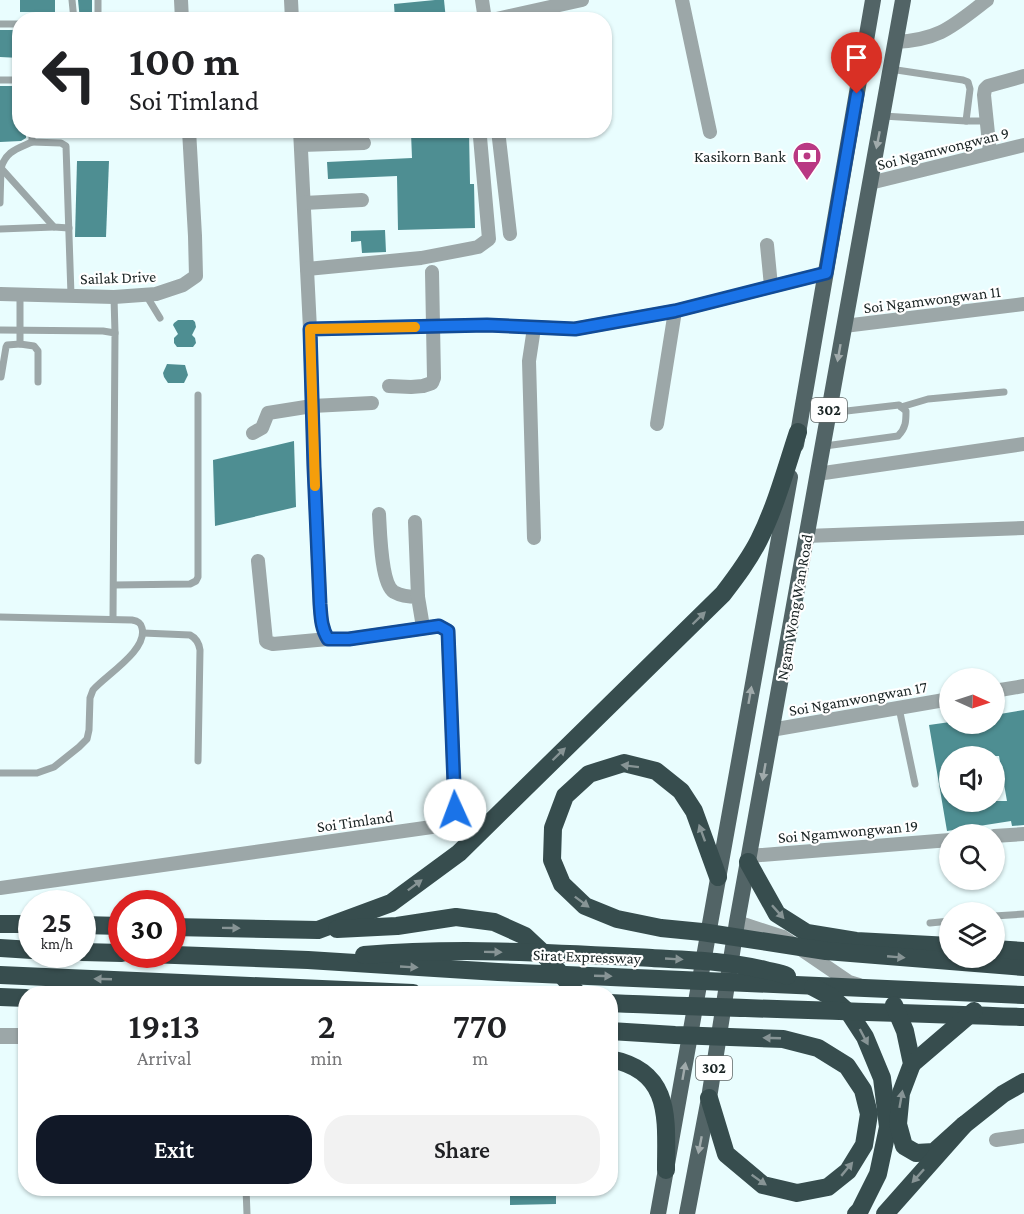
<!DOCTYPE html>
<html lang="en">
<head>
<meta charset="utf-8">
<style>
	body { margin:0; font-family:"Crimson Pro",serif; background:#f2f2f2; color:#202124; height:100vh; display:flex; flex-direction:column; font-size:22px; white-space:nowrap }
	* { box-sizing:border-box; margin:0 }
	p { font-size:20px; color:#757577 }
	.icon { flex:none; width:33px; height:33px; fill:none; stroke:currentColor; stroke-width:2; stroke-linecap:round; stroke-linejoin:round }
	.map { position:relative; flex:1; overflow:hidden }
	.sheet { position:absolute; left:18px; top:986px; width:600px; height:210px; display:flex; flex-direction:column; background:#fff; border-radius:24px; box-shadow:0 2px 4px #0004 }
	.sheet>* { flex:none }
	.hud { position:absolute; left:12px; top:12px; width:600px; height:126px; border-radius:24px; box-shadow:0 2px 4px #0004; background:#fff; color:#202124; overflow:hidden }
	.needle { width:39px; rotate:93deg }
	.buttons { position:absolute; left:939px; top:668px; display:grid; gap:12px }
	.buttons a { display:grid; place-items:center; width:66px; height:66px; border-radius:50%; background:#fff; box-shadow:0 2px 4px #0004; font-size:30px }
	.speed { position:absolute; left:18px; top:890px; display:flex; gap:12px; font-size:30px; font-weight:700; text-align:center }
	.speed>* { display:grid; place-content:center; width:78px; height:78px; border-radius:50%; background:#fff; box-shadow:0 2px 4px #0004; line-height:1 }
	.speed small { font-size:15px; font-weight:400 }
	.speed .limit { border:9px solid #d22; background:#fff; color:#111 }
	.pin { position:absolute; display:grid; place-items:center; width:51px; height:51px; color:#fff; margin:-62px -26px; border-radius:50% 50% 50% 0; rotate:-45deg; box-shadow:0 0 6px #0007 }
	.pin .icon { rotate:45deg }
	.me { position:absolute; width:66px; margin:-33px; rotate:358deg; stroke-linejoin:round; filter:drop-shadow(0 0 4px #0008) }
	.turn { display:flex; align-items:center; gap:21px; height:126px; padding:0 18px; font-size:27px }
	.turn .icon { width:78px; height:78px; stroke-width:2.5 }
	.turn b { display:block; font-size:42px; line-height:51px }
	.eta { display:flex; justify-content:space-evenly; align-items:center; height:102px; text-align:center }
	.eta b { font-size:36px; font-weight:600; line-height:42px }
	.cta { display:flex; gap:12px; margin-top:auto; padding:12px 18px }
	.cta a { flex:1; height:69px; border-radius:24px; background:#111827; color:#fff; font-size:24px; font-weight:600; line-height:69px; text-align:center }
	.cta a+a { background:#f2f2f2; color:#202124 }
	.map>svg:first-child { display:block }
</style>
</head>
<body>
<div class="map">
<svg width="1024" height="1214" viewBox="0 0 1024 1214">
	<rect width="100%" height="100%" fill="#e9fdfe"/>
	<g fill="#4e8e92" fill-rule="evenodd">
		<rect x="20" y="0" width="35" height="12"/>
		<path d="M78,0H92V20H80Z"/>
		<path d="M435,0H444L446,20H395L394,4Z"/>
		<path d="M0,30H20V58L0,57Z"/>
		<path d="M0,86H20V130H26V138L21,141L0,142Z"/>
		<path d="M469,131L470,184H474L475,228L398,230L397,176L328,179L327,162L412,158L411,133Z"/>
		<path d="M77,161H109L106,237H75Z"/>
		<path d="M385,230L386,252L362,253L361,241L351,242V231Z"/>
		<path d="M178,320H193L195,322L196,327L192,335L195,338L196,343L193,347H177L174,343V338L178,334L173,325L174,323Z"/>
		<path d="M167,364L185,365L188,375L184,383H168L164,377L163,373Z"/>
		<path d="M294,441L296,507L215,526L213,460Z"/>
		<path d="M1024,710V825L1012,826L1011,821L947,831L929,725L950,722V723H994V715ZM950,756H999L1007,801H950Z"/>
		<path d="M510,1188H556V1204L510,1205Z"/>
	</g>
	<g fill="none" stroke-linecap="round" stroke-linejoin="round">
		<g stroke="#9ca7a8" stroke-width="7">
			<path d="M72,0L74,20"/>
			<path d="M98,20V0"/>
			<path d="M0,24H20"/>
			<path d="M0,80H20"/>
			<path d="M883,116L966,121L970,89L968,82L963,80L890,69"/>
			<path d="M966,121H987"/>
			<path d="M32,130V142L61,143L66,146L71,295"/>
			<path d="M32,142C17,149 6,151 1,168L54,227L69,228"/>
			<path d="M0,203L1,168"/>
			<path d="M0,229L54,227"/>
			<path d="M20,295V344L34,346L38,351V382"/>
			<path d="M146,295L160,318"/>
			<path d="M114,297L115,333"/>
			<path d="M0,330L103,331L115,333L113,619"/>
			<path d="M1,377L6,347L7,345L20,344"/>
			<path d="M901,407L928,399L1004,392"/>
			<path d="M825,446L898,436C906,428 906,421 906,411L899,405L829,413"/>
			<path d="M114,585L190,584L196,581L198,577V395"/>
			<path d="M0,617L132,620C138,621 141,623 142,628C148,650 106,675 93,690L90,698L89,730L87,739L79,747L54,767L37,773H0"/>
			<path d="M143,633L190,635C196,638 199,643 200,650L198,761"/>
			<path d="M899,708L915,784"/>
			<path d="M994,916L1024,914"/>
			<path d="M930,923L950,921"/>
			<path d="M246,1188L247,1214"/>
		</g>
		<g stroke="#9ca7a8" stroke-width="14">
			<path d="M181,0L182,20"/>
			<path d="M291,0L292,20"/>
			<path d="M482,0L485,20"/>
			<path d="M682,0L710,132"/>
			<path d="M492,20L582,0"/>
			<path d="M895,42C940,40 953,26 987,0"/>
			<path d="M300,130L310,329L314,467L320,604C321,616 321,628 328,639"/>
			<path d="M498,130L510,234"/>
			<path d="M301,145L364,143"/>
			<path d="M990,153L984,95L985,89L988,86L1024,76"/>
			<path d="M870,183L1024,145"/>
			<path d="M304,203L362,200"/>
			<path d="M767,245L771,286"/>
			<path d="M307,269L421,258L478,247L489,239L480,137"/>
			<path d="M0,294L114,297L156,294L183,285L196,276L195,236L189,130"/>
			<path d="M844,326L1024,304"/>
			<path d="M310,329L487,325L575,329L675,311L826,273"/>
			<path d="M389,386L411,387L423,386L432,383L434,378L432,272"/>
			<path d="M657,424L675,311"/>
			<path d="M253,433L262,428L268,413L312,406L372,403"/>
			<path d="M817,474L1024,444"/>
			<path d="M379,514C380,531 381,584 394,592C401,596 410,597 418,597L423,627"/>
			<path d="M415,522L418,597"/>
			<path d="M806,536L1024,528"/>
			<path d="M534,538L529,361L534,328"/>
			<path d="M994,691L1024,686"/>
			<path d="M771,730L950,699"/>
			<path d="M994,836L1024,834"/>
			<path d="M749,856L950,840"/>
			<path d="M0,888L446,825L453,822L455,810L448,631L439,626L349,639H328L273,644L267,642L266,641L258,561"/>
			<path d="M737,922L783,937L849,982L859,985"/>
			<path d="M996,1140L1024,1136"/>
		</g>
		<path stroke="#9ca7a8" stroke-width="16" d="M0,1036H26"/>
		<g stroke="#526466" stroke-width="16">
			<path d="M796,445L873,0"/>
			<path d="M658,1214L790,477"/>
			<path d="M687,1214L709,1098L737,922L903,0"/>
		</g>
		<g stroke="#374d4e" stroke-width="18">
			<path d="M748,862L777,914L807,933L856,941L950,946"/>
			<path d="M718,877L694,811L681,791L656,771L624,763L589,774L565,796L553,828L552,860L562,884L585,906L617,919L661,928L702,932L826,951L1024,967"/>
			<path d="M0,924H32"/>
			<path d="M82,925L122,926"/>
			<path d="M172,927L318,930L391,903L459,853L723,594C736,577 749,560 759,540C776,506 786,468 798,432"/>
			<path d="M337,929L397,926L456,917L494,922L525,936L541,951L577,993"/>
			<path d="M0,948L32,950"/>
			<path d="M994,949L1024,951"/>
			<path d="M82,952L122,953"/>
			<path d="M148,954L308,960L498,972L1024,995"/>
			<path d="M364,955C460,947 556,953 652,958C690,960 729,961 765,970C773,972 781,973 787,976"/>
			<path d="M0,975L413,993"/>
			<path d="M813,987L830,996L850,1014L865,1037L882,1078L888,1127L878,1174L860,1210L856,1214"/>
			<path d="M0,997L26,998"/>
			<path d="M610,1003C748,1009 886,1012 1024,1017"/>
			<path d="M894,1005L905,1031L912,1064L901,1093L898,1124L904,1146L916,1153L934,1152L964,1125"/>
			<path d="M610,1031L675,1035L783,1039L818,1048L847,1066L863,1090L869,1114L864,1145L848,1171L828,1187L797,1193L763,1185L726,1154L709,1098"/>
			<path d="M610,1059C673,1071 666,1120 666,1170"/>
			<path d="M912,1064L974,1011"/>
			<path d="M885,1214L964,1125L1003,1094L1024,1082"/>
		</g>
	</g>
	<defs><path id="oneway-solid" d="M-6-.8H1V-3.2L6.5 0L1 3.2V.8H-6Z" transform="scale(1.5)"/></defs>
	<g fill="#a0aaab">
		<use href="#oneway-solid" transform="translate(878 140) rotate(101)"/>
		<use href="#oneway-solid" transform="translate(839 353) rotate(100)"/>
		<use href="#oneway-solid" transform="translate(750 695) rotate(-80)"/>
		<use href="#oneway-solid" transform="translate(764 772) rotate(100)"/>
		<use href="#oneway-solid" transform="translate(684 1071) rotate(-80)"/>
		<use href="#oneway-solid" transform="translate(700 1145) rotate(101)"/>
	</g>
	<g fill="#879495">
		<use href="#oneway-solid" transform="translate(699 618) rotate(-44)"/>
		<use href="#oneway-solid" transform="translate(559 754) rotate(-44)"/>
		<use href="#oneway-solid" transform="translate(630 766) rotate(-173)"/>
		<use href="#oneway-solid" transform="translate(702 833) rotate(-110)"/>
		<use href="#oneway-solid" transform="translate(415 885) rotate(-37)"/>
		<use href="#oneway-solid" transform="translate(582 902) rotate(37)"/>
		<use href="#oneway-solid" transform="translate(778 912) rotate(48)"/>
		<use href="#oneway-solid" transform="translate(231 928) rotate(1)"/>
		<use href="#oneway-solid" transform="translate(493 952) rotate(1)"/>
		<use href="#oneway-solid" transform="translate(896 957) rotate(5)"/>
		<use href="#oneway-solid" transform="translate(674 959) rotate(3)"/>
		<use href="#oneway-solid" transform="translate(409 967) rotate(3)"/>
		<use href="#oneway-solid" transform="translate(603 976) rotate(2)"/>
		<use href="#oneway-solid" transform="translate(103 979) rotate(-178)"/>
		<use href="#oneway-solid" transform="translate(864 1037) rotate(62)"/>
		<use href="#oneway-solid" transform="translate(772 1038) rotate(-178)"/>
		<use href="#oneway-solid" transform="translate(901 1099) rotate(-80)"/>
		<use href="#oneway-solid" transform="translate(847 1169) rotate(-50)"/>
		<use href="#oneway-solid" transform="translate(918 1176) rotate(132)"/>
		<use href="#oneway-solid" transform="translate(759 1180) rotate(35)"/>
	</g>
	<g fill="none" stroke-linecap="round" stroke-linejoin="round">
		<g stroke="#114b97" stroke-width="15">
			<path id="route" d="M455,810L448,631L439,626L349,639H328C321,628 321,616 320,604L314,467L310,329L487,325L575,329L675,311L826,273L857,94"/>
		</g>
		<use href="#route" stroke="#1a73e8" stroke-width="10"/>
		<path stroke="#f59e0b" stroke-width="10" d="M315,486L310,329L415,327"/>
	</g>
	<defs>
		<g id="bank-pin" transform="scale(1.5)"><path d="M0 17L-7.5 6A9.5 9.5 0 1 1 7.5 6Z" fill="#b93883" stroke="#fff"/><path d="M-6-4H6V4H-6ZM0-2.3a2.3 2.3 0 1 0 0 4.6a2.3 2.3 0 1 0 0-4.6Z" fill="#fff"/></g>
	</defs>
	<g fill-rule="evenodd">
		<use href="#bank-pin" x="807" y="156"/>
	</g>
	<g text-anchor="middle" stroke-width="4.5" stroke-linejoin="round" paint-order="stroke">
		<g fill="#fff" stroke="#5f6666" stroke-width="1.5">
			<rect x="811" y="398" width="36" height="24" rx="4.5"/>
			<rect x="696" y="1056" width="36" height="24" rx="4.5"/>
		</g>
		<g font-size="15" font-weight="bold" fill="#1a2424">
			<text x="829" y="415">302</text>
			<text x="714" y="1073">302</text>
		</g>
		<g font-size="16" fill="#1a2424" stroke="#fff">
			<text transform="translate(943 148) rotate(-14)" y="6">Soi Ngamwongwan 9</text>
			<text transform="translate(118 277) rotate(-2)" y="6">Sailak Drive</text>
			<text transform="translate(932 299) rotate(-7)" y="6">Soi Ngamwongwan 11</text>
			<text transform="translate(794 607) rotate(-80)" y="6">Ngam Wong Wan Road</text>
			<text transform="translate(858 698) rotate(-10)" y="6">Soi Ngamwongwan 17</text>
			<text transform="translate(355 821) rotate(-8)" y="6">Soi Timland</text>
			<text transform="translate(848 831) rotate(-5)" y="6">Soi Ngamwongwan 19</text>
			<text transform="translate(587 956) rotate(2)" y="6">Sirat Expressway</text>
		</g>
		<g font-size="16" fill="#1a2424" stroke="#fff" text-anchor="end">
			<text x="786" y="162">Kasikorn Bank</text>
		</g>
	</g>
</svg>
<div class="buttons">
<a><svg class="needle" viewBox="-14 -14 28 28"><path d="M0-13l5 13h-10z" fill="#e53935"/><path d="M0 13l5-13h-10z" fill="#757577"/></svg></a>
<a><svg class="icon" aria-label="sound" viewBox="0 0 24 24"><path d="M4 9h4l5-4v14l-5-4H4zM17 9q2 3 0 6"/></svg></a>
<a><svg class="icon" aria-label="search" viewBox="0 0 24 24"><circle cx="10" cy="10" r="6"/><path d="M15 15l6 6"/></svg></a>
<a><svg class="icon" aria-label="layers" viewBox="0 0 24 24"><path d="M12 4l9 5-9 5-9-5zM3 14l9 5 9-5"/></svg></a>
</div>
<div class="speed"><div>25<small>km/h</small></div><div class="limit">30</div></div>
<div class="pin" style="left:857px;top:94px;background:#d93025"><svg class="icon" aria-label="arrive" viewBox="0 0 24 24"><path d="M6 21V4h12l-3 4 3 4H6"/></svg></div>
<svg class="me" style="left:455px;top:810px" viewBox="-20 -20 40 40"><circle r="19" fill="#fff"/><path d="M0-13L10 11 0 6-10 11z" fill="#1a73e8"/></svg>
<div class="hud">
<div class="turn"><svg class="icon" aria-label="left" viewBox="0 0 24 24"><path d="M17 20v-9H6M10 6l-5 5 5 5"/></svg><div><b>100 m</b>Soi Timland</div></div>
</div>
<section class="sheet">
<div class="eta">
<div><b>19:13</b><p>Arrival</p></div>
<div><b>2</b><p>min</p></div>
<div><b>770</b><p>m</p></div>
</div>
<div class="cta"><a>Exit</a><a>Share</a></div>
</section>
</div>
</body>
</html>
